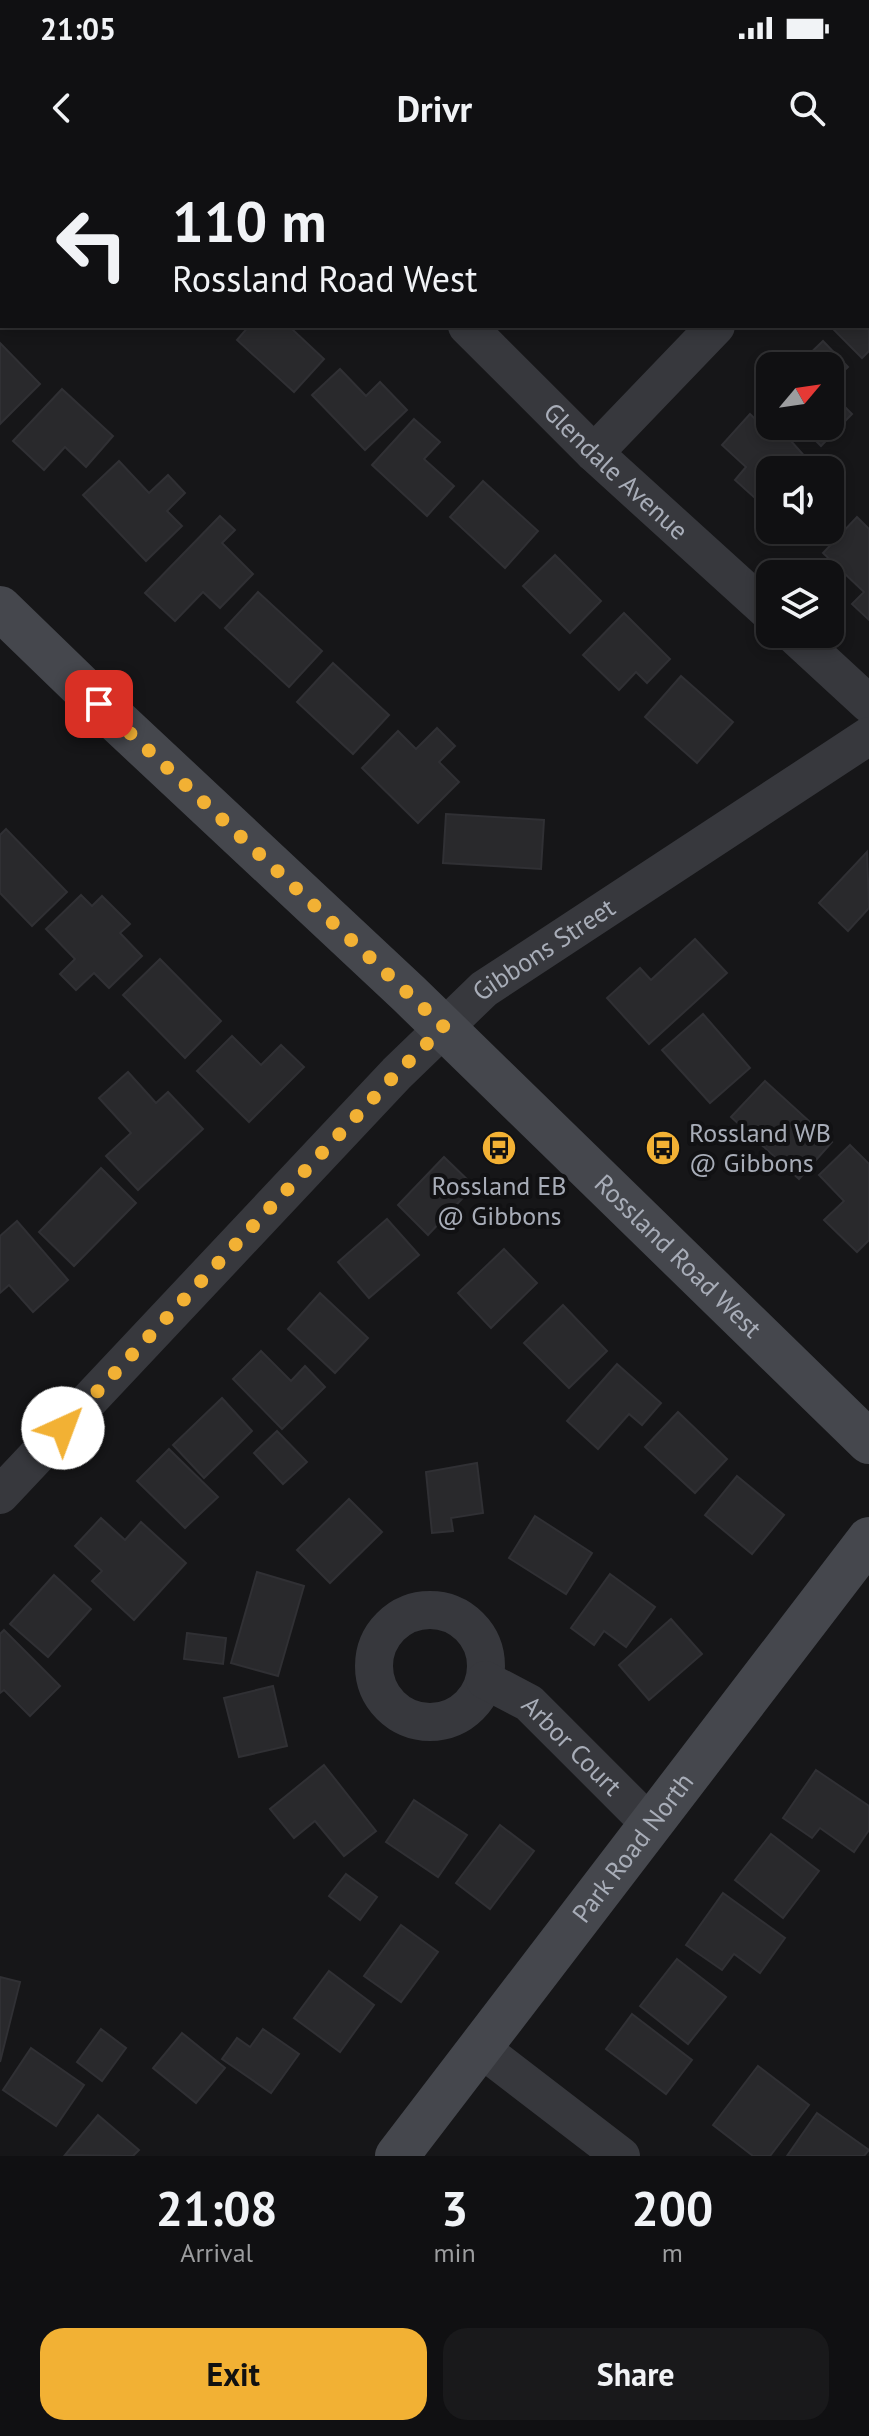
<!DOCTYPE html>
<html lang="en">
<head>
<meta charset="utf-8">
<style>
	body { margin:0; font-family:"PT Sans",sans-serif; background:#19191b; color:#f1f3f6; height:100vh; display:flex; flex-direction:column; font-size:30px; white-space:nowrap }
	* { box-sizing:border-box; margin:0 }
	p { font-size:26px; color:#9c9d9f }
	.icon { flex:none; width:44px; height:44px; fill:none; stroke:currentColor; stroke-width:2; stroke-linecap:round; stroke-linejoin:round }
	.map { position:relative; height:1996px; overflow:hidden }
	.drawer { display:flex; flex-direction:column; background:#101012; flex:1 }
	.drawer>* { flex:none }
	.guide { position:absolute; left:0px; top:0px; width:870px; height:168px; box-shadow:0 4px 12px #0003,0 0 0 2px #303032; background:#101012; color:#f1f3f6; overflow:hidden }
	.needle { width:52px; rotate:61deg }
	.controls { position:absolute; left:756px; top:192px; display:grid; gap:16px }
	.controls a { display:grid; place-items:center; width:88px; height:88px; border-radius:16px; background:#101012; box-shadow:0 4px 12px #0003,0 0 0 2px #303032; font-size:40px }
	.pin { position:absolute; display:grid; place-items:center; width:68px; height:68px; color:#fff; margin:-34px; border-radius:16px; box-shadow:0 4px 12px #0006 }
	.me { position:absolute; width:88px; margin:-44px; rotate:43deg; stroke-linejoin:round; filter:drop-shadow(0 0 6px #0008) }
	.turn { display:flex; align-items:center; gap:28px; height:168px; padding:0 40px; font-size:36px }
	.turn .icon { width:104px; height:104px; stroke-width:2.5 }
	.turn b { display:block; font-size:56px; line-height:68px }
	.eta { display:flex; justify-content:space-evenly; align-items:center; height:136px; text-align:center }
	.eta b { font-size:48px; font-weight:800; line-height:56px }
	.button { display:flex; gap:16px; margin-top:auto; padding:16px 40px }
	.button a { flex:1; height:92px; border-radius:24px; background:#f2b134; color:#111; font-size:32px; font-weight:800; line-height:92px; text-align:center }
	.button a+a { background:#19191b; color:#f1f3f6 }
	.status { display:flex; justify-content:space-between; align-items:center; height:56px; padding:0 40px; background:#101012; direction:ltr }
	.status svg { height:22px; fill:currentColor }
	header { display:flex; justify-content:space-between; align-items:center; height:104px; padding:0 40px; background:#101012; font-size:36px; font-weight:800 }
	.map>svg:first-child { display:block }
</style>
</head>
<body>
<div class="status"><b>21:05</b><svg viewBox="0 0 49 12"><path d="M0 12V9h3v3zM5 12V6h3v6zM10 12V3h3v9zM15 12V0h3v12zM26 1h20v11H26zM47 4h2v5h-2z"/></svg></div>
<header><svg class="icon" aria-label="back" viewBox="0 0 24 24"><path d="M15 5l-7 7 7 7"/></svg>Drivr<svg class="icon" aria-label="search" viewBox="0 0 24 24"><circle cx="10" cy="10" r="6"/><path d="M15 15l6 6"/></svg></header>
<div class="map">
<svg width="869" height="1996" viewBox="0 0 869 1996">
	<rect width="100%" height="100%" fill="#161618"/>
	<g fill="#29292c" stroke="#303034" stroke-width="2">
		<path d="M148,0H206L207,2H149Z"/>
		<path d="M654,0H725L652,2Z"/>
		<path d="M869,127V191L862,198L834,170L837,166H868Z"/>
		<path d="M249,166H297L293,170L324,199L294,232L237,180Z"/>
		<path d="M823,181L848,207L830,224V206H797Z"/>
		<path d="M0,183L40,224L0,264Z"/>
		<path d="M340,209L366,236L380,222L407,250L365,290L312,235Z"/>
		<path d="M62,229L113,276L86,307L65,287L44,310L13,281Z"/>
		<path d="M830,232L852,254L821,286L801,266H830Z"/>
		<path d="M750,254L773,276L783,272L808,300L799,310H770V342L765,347L735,320L746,307L722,285Z"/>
		<path d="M414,259L440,282L424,299L454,326L427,356L372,305Z"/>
		<path d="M119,301L149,333L168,315L185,333L167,351L182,366L146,401L83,335Z"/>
		<path d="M483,321L538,371L505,408L450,357Z"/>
		<path d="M220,356L235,370L222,383L253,414L220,448L203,432L175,461L145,433Z"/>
		<path d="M857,357L869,369V460L852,444L864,432L823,393Z"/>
		<path d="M555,395L601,441L570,473L523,426Z"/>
		<path d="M258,432L322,491L289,527L225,468Z"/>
		<path d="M624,453L670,499L647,523L636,512L619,530L583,495Z"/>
		<path d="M333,503L389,555L353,594L297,542Z"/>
		<path d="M681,516L733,562L697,603L645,557Z"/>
		<path d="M437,568L455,586L439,602L459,622L418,663L362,608L398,571L416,589Z"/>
		<path d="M446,654L544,660L541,709L443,703Z"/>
		<path d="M6,669L67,732L32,766L0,733V675Z"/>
		<path d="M867,692L869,748L848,771L819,743Z"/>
		<path d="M81,735L92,746L102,736L130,764L120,773L142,796L109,828L94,813L76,830L60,814L75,799L46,769Z"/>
		<path d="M695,779L727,813L649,884L607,838L640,808L651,820Z"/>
		<path d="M160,799L221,861L185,898L123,835Z"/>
		<path d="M703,854L750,908L710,943L662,890Z"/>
		<path d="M232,876L261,905L281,885L304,907L249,962L197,911Z"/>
		<path d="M128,912L156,943L168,932L203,969L138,1030L106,996L131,973L99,938Z"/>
		<path d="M765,921L832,982L799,1019L731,957Z"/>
		<path d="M850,985L869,1004V1080L857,1092L824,1060L844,1041L819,1015Z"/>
		<path d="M444,997L474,1026L428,1075L398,1045Z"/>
		<path d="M101,1008L136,1043L74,1106L39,1072Z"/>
		<path d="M387,1059L419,1095L369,1138L338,1102Z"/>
		<path d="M17,1061L68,1120L33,1152L9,1125L0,1133V1076Z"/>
		<path d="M504,1089L537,1123L491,1168L458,1133Z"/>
		<path d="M320,1133L368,1178L335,1213L288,1169Z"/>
		<path d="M563,1145L607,1191L569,1228L524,1183Z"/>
		<path d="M261,1191L291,1221L305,1206L325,1227L282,1269L233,1219Z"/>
		<path d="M617,1204L661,1243L642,1265L629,1254L598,1289L567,1261Z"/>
		<path d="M222,1238L252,1271L204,1318L173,1285Z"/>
		<path d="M678,1252L727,1299L695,1333L645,1287Z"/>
		<path d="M277,1271L307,1302L283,1324L254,1293Z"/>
		<path d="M169,1289L218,1337L185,1368L137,1321Z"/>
		<path d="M477,1303L483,1353L451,1358L453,1371L432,1373L426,1312Z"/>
		<path d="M737,1316L784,1355L752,1394L705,1355Z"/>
		<path d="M349,1339L382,1372L330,1423L297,1390Z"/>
		<path d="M535,1356L592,1393L566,1434L509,1398Z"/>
		<path d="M101,1358L125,1380L141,1362L186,1403L134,1460L92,1421L102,1411L75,1386Z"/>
		<path d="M257,1412L304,1426L278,1516L231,1503Z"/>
		<path d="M610,1414L655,1447L626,1487L604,1471L594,1485L571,1468Z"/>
		<path d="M54,1415L91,1449L48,1497L10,1464Z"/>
		<path d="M671,1459L702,1494L649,1540L619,1505Z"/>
		<path d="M4,1470L60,1526L30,1556L4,1530L0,1533V1474Z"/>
		<path d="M187,1473L226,1478L223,1504L184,1499Z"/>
		<path d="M273,1526L287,1586L239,1597L224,1538Z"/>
		<path d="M324,1605L376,1671L344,1696L315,1661L294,1678L270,1649Z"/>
		<path d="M816,1610L869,1646V1670L854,1692L820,1668L812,1678L783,1658Z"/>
		<path d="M414,1640L467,1675L438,1717L386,1682Z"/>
		<path d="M500,1665L534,1691L490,1749L456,1723Z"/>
		<path d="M771,1674L819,1711L783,1758L735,1720Z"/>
		<path d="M346,1714L377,1737L360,1760L329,1736Z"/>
		<path d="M723,1733L785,1778L760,1813L734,1794L722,1810L686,1785Z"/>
		<path d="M401,1765L438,1792L401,1842L364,1816Z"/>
		<path d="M677,1799L726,1837L688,1884L640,1846Z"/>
		<path d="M329,1811L374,1845L340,1892L294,1858Z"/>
		<path d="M0,1817L20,1822L0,1902Z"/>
		<path d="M632,1854L692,1900L666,1934L606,1889Z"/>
		<path d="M101,1869L126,1888L102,1921L77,1902Z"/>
		<path d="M263,1869L299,1894L271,1933L222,1899L237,1878L250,1887Z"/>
		<path d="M182,1873L225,1908L196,1943L153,1908Z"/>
		<path d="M31,1888L84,1925L56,1966L3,1930Z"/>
		<path d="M758,1906L809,1945L770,1996H753L713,1965Z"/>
		<path d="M817,1953L869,1990L864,1996H787Z"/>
		<path d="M98,1955L139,1990L133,1996L65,1995Z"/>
	</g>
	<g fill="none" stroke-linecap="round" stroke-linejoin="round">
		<g stroke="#37383d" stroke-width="38">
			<path d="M327,2L328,0"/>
			<path d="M868,8L869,7"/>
			<path id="s1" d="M467,166L594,293L770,453"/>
			<path d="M594,293L716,166"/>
			<path d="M793,474L869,544"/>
			<path id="s2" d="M0,1335L397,913L484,829L869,576"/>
			<circle cx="430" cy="1506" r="56"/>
			<path id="s3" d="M485,1520L529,1543L650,1664"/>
			<path d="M479,1887L621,1996"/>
		</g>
		<g stroke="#45474d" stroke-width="44">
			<path id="s4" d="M0,448L99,544L409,834L869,1282"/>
			<path id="s5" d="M397,1996L869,1379"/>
		</g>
	</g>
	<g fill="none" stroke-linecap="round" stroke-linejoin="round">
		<path stroke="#f2b134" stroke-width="14" stroke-dasharray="0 25.2" d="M63,1268L397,913L444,867L99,544"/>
	</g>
	<defs>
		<g id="bus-disc" transform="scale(1.8)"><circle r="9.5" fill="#f2b134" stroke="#111113"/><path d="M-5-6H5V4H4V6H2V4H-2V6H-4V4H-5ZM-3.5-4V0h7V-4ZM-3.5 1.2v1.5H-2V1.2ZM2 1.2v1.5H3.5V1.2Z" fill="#111"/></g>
	</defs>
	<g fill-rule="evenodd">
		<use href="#bus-disc" x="499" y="988"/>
		<use href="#bus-disc" x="663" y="988"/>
	</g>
	<g text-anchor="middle" stroke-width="8" stroke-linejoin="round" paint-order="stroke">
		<g font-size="26" fill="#a8adb8" stroke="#111113">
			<text dy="9" stroke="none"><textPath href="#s1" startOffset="208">Glendale Avenue</textPath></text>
			<text dy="9" stroke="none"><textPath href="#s2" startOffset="772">Gibbons Street</textPath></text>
			<text dy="9" stroke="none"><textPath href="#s4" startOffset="938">Rossland Road West</textPath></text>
			<text dy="9" stroke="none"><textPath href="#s3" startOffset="110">Arbor Court</textPath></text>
			<text dy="9" stroke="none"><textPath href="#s5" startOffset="388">Park Road North</textPath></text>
		</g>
		<g font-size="26" fill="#a8adb8" stroke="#111113" text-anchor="start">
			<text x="689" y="982">Rossland WB<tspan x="689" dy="30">@ Gibbons</tspan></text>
			<text x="499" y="1035" text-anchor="middle">Rossland EB<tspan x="499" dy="30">@ Gibbons</tspan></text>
		</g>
	</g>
</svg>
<div class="controls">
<a><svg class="needle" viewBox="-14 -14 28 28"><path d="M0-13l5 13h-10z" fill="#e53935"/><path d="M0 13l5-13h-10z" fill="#9c9d9f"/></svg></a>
<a><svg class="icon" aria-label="sound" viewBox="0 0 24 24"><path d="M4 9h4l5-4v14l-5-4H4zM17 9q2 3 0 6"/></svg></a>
<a><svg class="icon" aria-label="layers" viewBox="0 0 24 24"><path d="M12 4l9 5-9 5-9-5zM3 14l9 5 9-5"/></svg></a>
</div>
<div class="pin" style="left:99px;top:544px;background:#d93025"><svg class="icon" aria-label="arrive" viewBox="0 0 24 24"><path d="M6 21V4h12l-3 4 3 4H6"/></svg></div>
<svg class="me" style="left:63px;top:1268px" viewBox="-20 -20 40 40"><circle r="19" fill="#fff"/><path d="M0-13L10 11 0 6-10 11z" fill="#f2b134"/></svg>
<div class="guide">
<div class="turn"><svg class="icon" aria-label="left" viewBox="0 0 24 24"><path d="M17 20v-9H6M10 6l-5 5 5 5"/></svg><div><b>110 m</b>Rossland Road West</div></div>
</div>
</div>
<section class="drawer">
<div class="eta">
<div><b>21:08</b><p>Arrival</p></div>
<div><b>3</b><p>min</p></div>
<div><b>200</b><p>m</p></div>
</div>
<div class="button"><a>Exit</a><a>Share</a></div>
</section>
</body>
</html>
